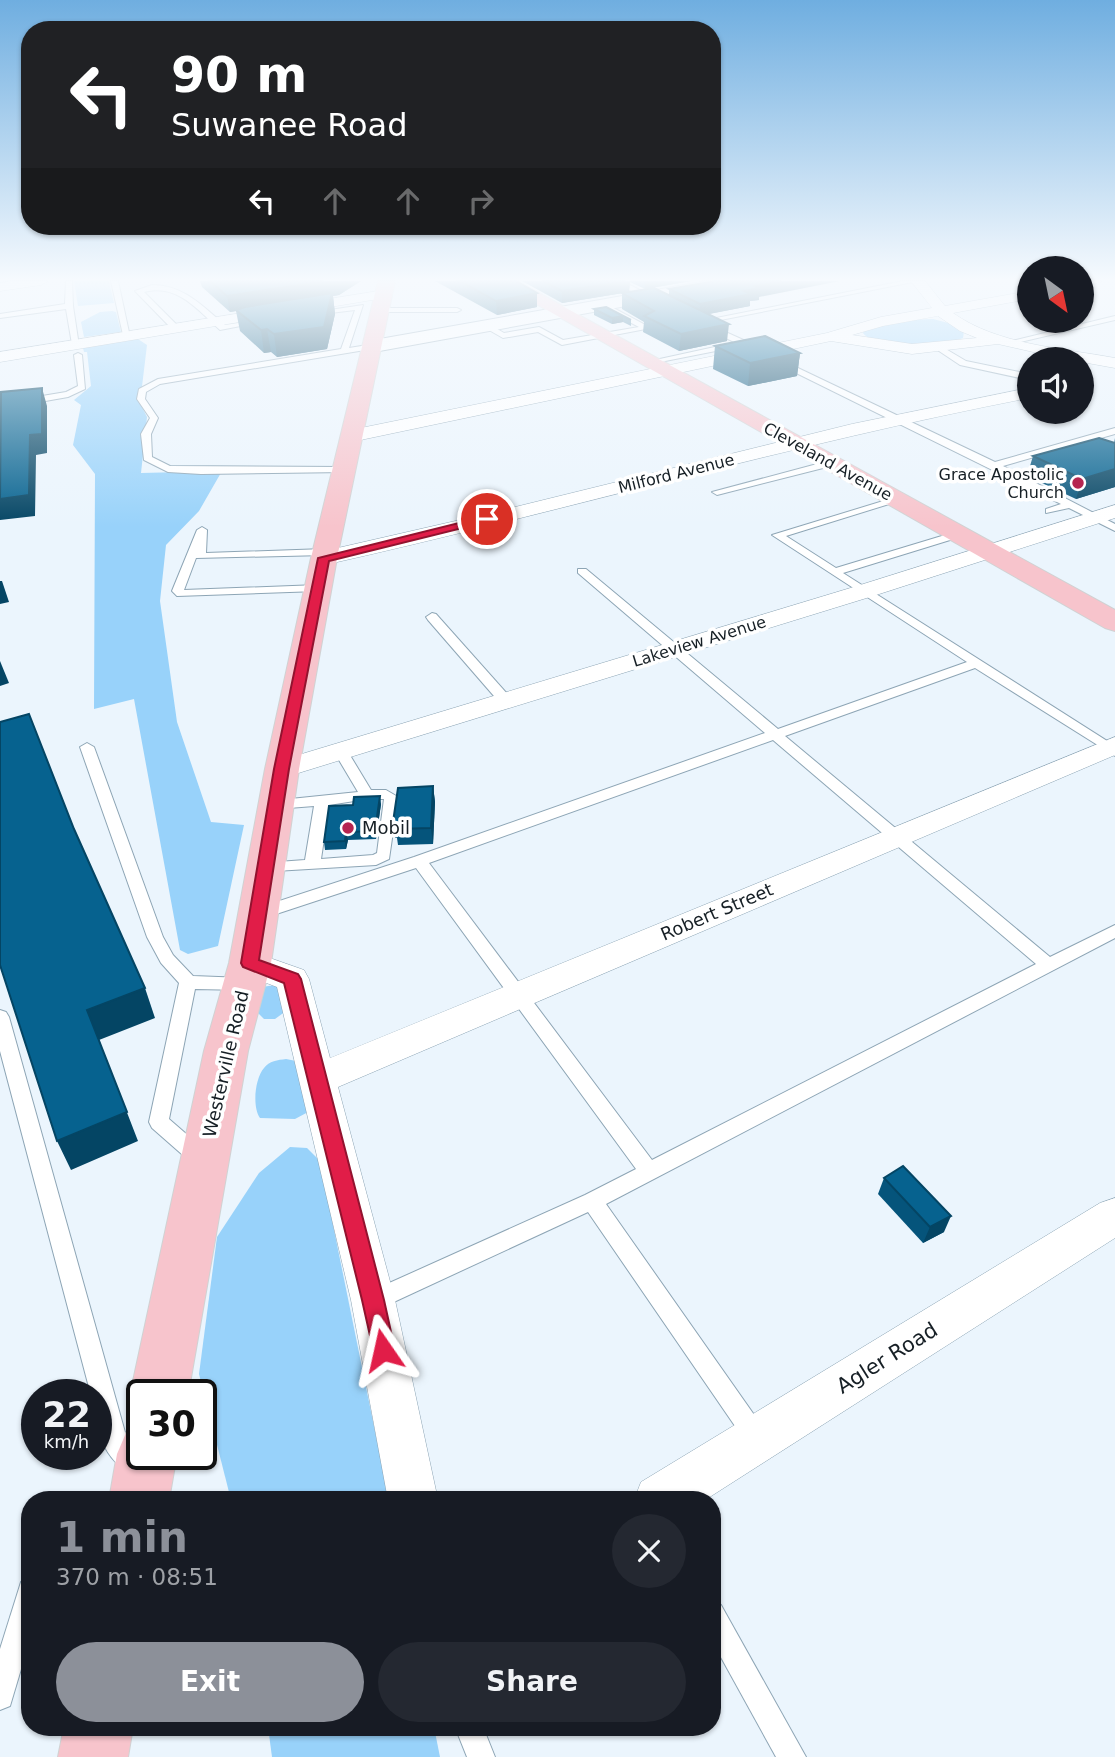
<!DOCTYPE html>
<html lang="en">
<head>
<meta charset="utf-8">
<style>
	body { margin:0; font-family:"DejaVu Sans",sans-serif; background:#242831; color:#f1f3f6; height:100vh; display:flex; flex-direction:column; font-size:26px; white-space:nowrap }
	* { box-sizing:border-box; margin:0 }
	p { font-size:23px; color:#9ea1a6 }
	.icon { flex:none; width:38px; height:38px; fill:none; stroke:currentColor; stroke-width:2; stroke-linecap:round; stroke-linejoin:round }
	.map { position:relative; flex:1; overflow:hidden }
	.details { position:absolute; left:21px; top:1491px; width:700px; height:245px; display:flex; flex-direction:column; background:#171b24; border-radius:28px; box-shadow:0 2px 5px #0004 }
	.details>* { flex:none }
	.guide { position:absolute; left:21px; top:21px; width:700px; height:214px; border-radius:28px; box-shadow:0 2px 5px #0004; background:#202124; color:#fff; overflow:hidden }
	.needle { width:46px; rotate:147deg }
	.tools { position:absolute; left:1017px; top:256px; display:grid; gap:14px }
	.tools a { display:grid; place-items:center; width:77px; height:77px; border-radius:50%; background:#171b24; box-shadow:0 2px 5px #0004; font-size:35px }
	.speed { position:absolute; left:21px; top:1379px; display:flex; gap:14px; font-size:35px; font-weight:700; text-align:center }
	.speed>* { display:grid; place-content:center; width:91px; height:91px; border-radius:50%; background:#171b24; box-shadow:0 2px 5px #0004; line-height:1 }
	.speed small { font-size:18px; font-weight:400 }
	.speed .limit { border:4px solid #111; border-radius:10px; background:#fff; color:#111 }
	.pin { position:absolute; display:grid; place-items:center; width:60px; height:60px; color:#fff; margin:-30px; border:4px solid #fff; border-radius:50%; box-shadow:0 2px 7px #0007 }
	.me { position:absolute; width:77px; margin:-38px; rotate:349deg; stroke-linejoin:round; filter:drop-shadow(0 0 5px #0008) }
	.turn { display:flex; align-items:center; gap:24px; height:147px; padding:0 35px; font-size:32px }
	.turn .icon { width:91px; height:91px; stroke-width:2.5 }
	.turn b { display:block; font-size:49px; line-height:60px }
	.lanes { display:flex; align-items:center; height:66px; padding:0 35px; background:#0003; justify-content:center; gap:35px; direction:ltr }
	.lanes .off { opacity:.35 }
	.round { display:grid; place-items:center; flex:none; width:74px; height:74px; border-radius:37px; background:#242831 }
	.headline { display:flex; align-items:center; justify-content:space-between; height:119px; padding:0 35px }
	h1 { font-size:42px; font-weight:700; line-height:52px; color:#8c9099 }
	.primary-button { display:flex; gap:14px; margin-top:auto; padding:14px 35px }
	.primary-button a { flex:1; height:80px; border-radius:42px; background:#8c9099; color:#fff; font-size:28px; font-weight:700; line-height:80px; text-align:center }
	.primary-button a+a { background:#242831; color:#f1f3f6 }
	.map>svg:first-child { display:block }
</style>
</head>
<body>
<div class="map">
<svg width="1115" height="1757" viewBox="0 0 1115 1757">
	<rect width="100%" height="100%" fill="#ebf5fd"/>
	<g fill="#98d2fa">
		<path d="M74,281H109L114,303L78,306Z"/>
		<path d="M112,311L116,312L121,332L84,337L81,322L100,312Z"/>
		<path d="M933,319L956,325L964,331L963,338C944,347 877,351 863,333L864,330L908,320Z"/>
		<path d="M138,339L147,345L140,403L147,417L141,473L222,471L199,511L166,545L160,601L177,722L211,822L244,825L218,946L188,954L180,950L134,699L94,709L95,474L73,445L81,405L74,400L91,386L87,352H84L83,348Z"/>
		<path d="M275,985L283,991L286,1011L275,1019H264L257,1012L262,987Z"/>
		<path d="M286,1059L296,1061L310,1111L295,1119L260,1118C252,1107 255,1078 264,1068C269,1061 278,1060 286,1059Z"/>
		<path d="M290,1147L307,1148L320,1161L389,1500H231L199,1374L217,1237L259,1173Z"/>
		<path d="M268,1727H434L440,1757H272Z"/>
	</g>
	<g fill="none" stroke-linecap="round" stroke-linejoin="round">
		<g stroke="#8da5b5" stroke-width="2">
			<g id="lane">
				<path d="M66,281H72L73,306L79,346L72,344L66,309L0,318V314L65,304Z"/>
				<path d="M111,281H118L130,337L123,335Z"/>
				<path d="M613,281H622L659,300L652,302Z"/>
				<path d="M903,281H918L700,324L696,322Z"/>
				<path d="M152,285C184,285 202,306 225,325L257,320L261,322L220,330C198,310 177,283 144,292L180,328L173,330L135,291Z"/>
				<path d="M604,303L651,328L562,345L538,332L503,338L482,326L489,324L504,333L539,327L563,340L639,327L601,307Z"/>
				<path d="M363,305L349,348L374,344L377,348L160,384L146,392L145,399L158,418L151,434L152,457L170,466L344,467L347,468V472L201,474L168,472L144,460L141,434L150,418L137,399L139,389L158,379L341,349L355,310L314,315L310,313Z"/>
				<path d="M382,308H457L461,310L457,312H379Z"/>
				<path d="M1115,316V320L1012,344L1008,342Z"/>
				<path d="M710,325L759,347L760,349L753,351L707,329Z"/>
				<path d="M733,343L736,347L650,364L646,362Z"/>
				<path d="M939,345L966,361L1029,374V380L960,365L936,349Z"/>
				<path d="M78,353L82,355L85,389L68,397L0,409V403L66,392L78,386L74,355Z"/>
				<path d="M779,359L995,462L1115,428V434L1003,466L1115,524V531L1069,508L1046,513V509L1061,504L776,363Z"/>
				<path d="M832,460L835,461V465L717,495L712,492Z"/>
				<path d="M893,498L902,500L786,536L836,568L955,532H963V536L843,573L1115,746V756L975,668L785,736L1050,957L1115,925V938L606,1204L764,1429L768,1437L764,1445L756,1449L748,1445L588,1212L383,1307L375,1310L367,1307L364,1300L367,1293L585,1195L636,1169L416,868L258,920L252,918L250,914L252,910L414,857L765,733L578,573V569H586L778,729L967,662L772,535ZM773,740L1036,964L652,1160L429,863Z"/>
				<path d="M202,527L207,530L206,553L325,549L330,552L325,555L196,558L184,590L318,585L324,588L318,591L177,596L172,591L197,530Z"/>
				<path d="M432,613L436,614L510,697V703H500L428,620L426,617Z"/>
				<path d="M87,743L94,747L163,937L173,955L193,976L244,978L250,980L253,984L250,988L244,990L195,989L169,1119L207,1152L210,1158L207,1164L200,1166L193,1164L152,1128L149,1122L179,983L161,963L147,937L80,747Z"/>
				<path d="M340,746L345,747L371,790H386L398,797L389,859L376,865L258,872L256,868L264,863L305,860L314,806L276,809L271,807L269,804L271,801L358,792L333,750ZM367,799H384L377,853L373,855L321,859L329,805Z"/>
				<path d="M0,1010L6,1012L9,1017L128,1443L142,1453L146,1462L143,1471L134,1474C101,1460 96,1428 96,1395H91L0,1051Z"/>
				<path d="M30,1578V1639L10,1706L0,1710V1649L21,1582Z"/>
				<path d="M712,1601L721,1605L806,1757H776L712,1641Z"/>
				<path d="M455,1727H483L495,1757H467Z"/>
			</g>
		</g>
		<g stroke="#8da5b5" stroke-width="1">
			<g id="street">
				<path d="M11,281H48L41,285L0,291V283Z"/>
				<path d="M911,281H925L945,306L1029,291V299L953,313C998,345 1062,348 1115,358V368L1082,362V359H1064L998,344L912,354L831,341L351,442L342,436L351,430L827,333L881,317L932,308ZM938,316L960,331L977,338L912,344L852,335L883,326Z"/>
				<path d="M1082,281H1102L1082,288Z"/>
				<path d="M385,290L392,294L390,297L0,362V352Z"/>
				<path d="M1029,388V398C792,444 560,512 324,565L316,563L313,558L316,553L499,511L852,424Z"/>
				<path d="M1115,505V518L873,596L292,775L282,777L272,775L268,769L272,763L857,586Z"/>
				<path d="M1115,737V755L338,1087L395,1300L438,1500H388L351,1300L277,987L238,972L233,963L238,954L250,951L304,970L309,979L330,1058Z"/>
				<path d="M1115,1198V1238L705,1500H634L641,1482L1100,1203Z"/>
			</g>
		</g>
		<g stroke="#8da5b5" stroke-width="2">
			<path id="secondary" d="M707,281H744L736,286L374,352L364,346L374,340Z"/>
		</g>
		<g stroke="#d0d2d3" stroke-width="2">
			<g id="primary">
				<path d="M378,281H395L337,558L299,769L271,963L248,1051L188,1395H142V1416L130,1395L204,1051L229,963L265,769L311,558Z"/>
				<path d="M496,281H517L1115,610V631L1105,628Z"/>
				<path d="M142,1427V1454H177L169,1500H109L117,1454L126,1433Z"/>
				<path d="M64,1727H133L128,1757H58Z"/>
			</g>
		</g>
		<use href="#lane" fill="#fff" fill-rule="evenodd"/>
		<use href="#street" fill="#fff" fill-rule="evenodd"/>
		<use href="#secondary" fill="#fff" fill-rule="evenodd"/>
		<use href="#primary" fill="#f7c4cc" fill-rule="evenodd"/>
	</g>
	<g fill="#05547b">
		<path d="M200,281H361L339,295L333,296L335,314L327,349L277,357L271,352L264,353L240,331L236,311L230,312L202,287Z"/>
		<path d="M435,281H516L537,293V307L497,315Z"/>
		<path d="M522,281H691L645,289L630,282L629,292L562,303Z"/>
		<path d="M669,289L759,297V300L750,301V306L708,314L727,341L679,351L643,332L644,322L622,309V293L669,295Z"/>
		<path d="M606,307L631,320V326L623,322L612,324L594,315V309Z"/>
		<path d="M715,346L800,353L797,376L748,386L713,369Z"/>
		<path d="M1115,438V487L1076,499L1027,476L1033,456L1114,443Z"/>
		<path d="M433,786L435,802L433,844L398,845L397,838H395L393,822Z"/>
		<path d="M381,804L376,839L348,840L346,849L325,850L324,842Z"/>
		<path d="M884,1178L944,1232L923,1243L878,1194Z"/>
	</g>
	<g fill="#044564">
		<path d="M324,281H361L339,295L333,296L335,314L327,349L277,357L274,334L236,310V311L230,312L227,296Z"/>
		<path d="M626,281H630L629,292L562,303V291Z"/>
		<path d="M645,281H691L645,289Z"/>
		<path d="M781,281H840L759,297V300L750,301V306L699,316L700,304L744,291L755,286Z"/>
		<path d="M537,293V307L497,315L496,301Z"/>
		<path d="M623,316V322L612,324V318Z"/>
		<path d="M729,324L727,341L679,351L681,334Z"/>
		<path d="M267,329L271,352L264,353L261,330Z"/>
		<path d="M800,353L797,376L748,386L750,363Z"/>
		<path d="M42,388L47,406V453L36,455L35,516L0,520V499L30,435Z"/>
		<path d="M1115,469V487L1076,499L1082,479Z"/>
		<path d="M0,581H2L9,602L0,604Z"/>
		<path d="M0,661L9,683L0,686Z"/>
		<path d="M433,786L435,802L433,844L431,828Z"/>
		<path d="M380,796L381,804L376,839L375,831Z"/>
		<path d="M346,832L348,840L346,849L345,841Z"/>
		<path d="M145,988L155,1018L99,1040L138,1141L71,1170L57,1141L87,1010Z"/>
		<path d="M951,1216L944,1232L923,1243L930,1227Z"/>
	</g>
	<g fill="#06628f" stroke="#044564" stroke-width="2">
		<path d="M210,281H324L227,296Z"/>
		<path d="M460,281H516L537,293L496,301Z"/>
		<path d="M543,281H626L562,291Z"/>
		<path d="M715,281H781L755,286L760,288L744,291L751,294L700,304L669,289Z"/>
		<path d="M654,288L729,324L681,334L644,316L654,311L622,293Z"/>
		<path d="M332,293L324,327L274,334L267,329L261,330L236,310L245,307Z"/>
		<path d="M606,307L631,320L623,316L612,318L594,309Z"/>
		<path d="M765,336L800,353L750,363L715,346Z"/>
		<path d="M42,388V434L30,435L29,495L0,499L1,392Z"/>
		<path d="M1099,438L1115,443V469L1082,479L1033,456Z"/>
		<path d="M29,714L74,829L145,988L87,1010L127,1112L57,1141L0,965V722Z"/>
		<path d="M433,786L431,828L396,829V822H393L398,788Z"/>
		<path d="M380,796L375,831L346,832L345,841L324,842L329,806L353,805L354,797Z"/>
		<path d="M903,1166L951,1216L930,1227L884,1178Z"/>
	</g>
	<linearGradient id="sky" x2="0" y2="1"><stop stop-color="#6faee0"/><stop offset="0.53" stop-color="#f6fafe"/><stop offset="1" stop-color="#f6fafe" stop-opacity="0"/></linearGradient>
	<rect width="1115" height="527" fill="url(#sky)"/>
	<path fill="#e11d48" stroke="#92132f" stroke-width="2" d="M487,516L492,519L491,521L329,561L289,769L259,960L298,974L301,979L384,1300L395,1350L391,1358L383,1361L375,1358L362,1300L284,983L243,967L241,963L274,769L318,558Z"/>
	<g fill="#b52550" stroke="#fff" stroke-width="2.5">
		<circle cx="1078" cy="483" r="7"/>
		<circle cx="348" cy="828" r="7"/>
	</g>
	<g text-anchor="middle" stroke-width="7" stroke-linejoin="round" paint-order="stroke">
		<g font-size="16" fill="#161f25" stroke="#fff">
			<text transform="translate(828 461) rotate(29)" y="6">Cleveland Avenue</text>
			<text transform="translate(676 473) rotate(-14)" y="6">Milford Avenue</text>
			<text transform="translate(699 641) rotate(-17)" y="6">Lakeview Avenue</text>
		</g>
		<g font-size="16" fill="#161f25" stroke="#fff" text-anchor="end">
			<text x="1064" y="480">Grace Apostolic<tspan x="1064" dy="18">Church</tspan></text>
		</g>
		<g font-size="18" fill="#161f25" stroke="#fff" text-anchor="start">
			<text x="362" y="834">Mobil</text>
		</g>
		<g font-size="18" fill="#161f25" stroke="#fff">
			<text transform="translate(717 912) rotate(-23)" y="6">Robert Street</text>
			<text transform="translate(226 1064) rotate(-77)" y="6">Westerville Road</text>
		</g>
		<g font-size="21" fill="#161f25" stroke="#fff">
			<text transform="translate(887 1358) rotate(-32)" y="7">Agler Road</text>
		</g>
	</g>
</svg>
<div class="tools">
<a><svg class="needle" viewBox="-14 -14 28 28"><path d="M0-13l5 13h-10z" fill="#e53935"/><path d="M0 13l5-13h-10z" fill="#9ea1a6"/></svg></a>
<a><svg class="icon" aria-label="sound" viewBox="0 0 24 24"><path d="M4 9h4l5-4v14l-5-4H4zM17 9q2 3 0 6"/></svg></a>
</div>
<div class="speed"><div>22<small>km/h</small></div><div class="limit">30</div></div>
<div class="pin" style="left:487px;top:519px;background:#d93025"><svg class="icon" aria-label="arrive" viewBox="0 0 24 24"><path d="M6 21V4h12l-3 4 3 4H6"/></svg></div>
<svg class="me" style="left:383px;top:1350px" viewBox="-20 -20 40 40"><path d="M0-17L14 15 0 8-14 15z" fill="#e11d48" stroke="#fff" stroke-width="4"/></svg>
<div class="guide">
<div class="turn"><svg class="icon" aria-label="left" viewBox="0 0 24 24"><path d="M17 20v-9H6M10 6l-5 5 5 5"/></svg><div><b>90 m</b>Suwanee Road</div></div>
<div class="lanes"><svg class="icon" aria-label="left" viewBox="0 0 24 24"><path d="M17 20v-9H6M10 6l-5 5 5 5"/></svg><svg class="icon off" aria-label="ahead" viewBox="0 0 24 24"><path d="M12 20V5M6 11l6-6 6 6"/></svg><svg class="icon off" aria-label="ahead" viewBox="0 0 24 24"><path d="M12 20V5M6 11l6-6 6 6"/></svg><svg class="icon off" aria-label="right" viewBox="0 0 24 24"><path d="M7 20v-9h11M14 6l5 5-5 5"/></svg></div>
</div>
<section class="details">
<div class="headline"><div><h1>1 min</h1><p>370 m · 08:51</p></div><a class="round"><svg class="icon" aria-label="close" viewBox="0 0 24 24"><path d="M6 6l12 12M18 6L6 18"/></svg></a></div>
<div class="primary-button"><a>Exit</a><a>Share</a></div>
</section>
</div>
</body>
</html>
